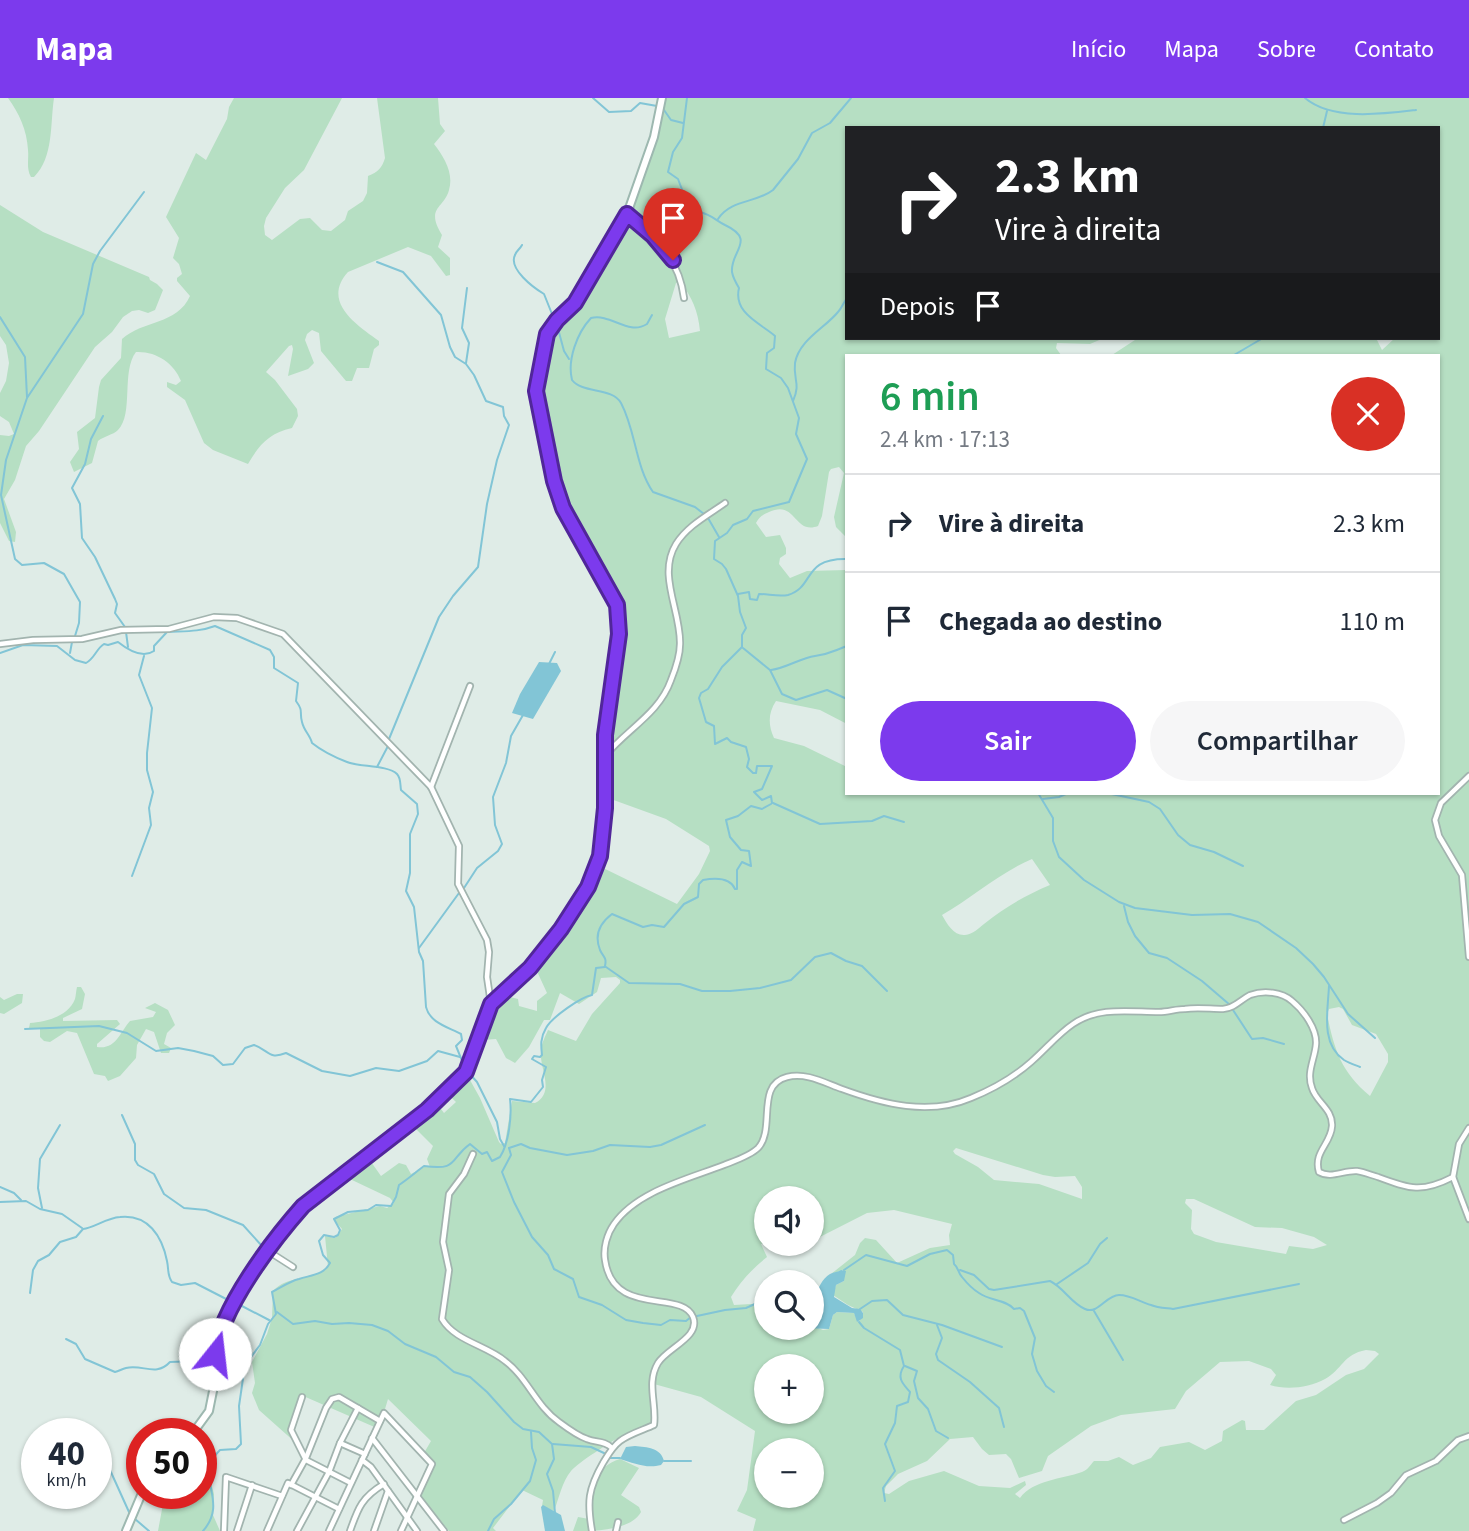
<!DOCTYPE html>
<html lang="pt">
<head>
<meta charset="utf-8">
<style>
	body { margin:0; font-family:"Source Sans 3",sans-serif; background:#f6f6f7; color:#1f2937; height:100vh; display:flex; flex-direction:column; font-size:26px; white-space:nowrap }
	* { box-sizing:border-box; margin:0 }
	p { font-size:23px; color:#747a83 }
	.icon { flex:none; width:38px; height:38px; fill:none; stroke:currentColor; stroke-width:2; stroke-linecap:round; stroke-linejoin:round }
	.map { position:relative; flex:1; overflow:hidden }
	.drawer { position:absolute; left:845px; top:256px; width:595px; height:441px; display:flex; flex-direction:column; background:#fff; border-radius:0px; box-shadow:0 2px 5px #0004 }
	.drawer>* { flex:none }
	.hud { position:absolute; left:845px; top:28px; width:595px; height:214px; border-radius:0px; box-shadow:0 2px 5px #0004; background:#202124; color:#fff; overflow:hidden }
	.controls { position:absolute; left:754px; top:1088px; display:grid; gap:14px }
	.controls a { display:grid; place-items:center; width:70px; height:70px; border-radius:50%; background:#fff; box-shadow:0 2px 5px #0004; font-size:35px }
	.speed { position:absolute; left:21px; top:1320px; display:flex; gap:14px; font-size:35px; font-weight:700; text-align:center }
	.speed>* { display:grid; place-content:center; width:91px; height:91px; border-radius:50%; background:#fff; box-shadow:0 2px 5px #0004; line-height:1 }
	.speed small { font-size:18px; font-weight:400 }
	.speed .limit { border:10px solid #d22; background:#fff; color:#111 }
	.pin { position:absolute; display:grid; place-items:center; width:60px; height:60px; color:#fff; margin:-72px -30px; border-radius:50% 50% 50% 0; rotate:-45deg; box-shadow:0 0 7px #0007 }
	.pin .icon { rotate:45deg }
	.me { position:absolute; width:77px; margin:-38px; rotate:16deg; stroke-linejoin:round; filter:drop-shadow(0 0 5px #0008) }
	.turn { display:flex; align-items:center; gap:24px; height:147px; padding:0 35px; font-size:32px }
	.turn .icon { width:91px; height:91px; stroke-width:2.5 }
	.turn b { display:block; font-size:49px; line-height:60px }
	.then { display:flex; align-items:center; height:66px; padding:0 35px; background:#0003; gap:14px; font-size:26px }
	.round { display:grid; place-items:center; flex:none; width:74px; height:74px; border-radius:37px; background:#f6f6f7 }
	.overview { display:flex; align-items:center; justify-content:space-between; height:119px; padding:0 35px }
	h1 { font-size:42px; font-weight:600; line-height:52px; color:#1e9e55 }
	.cta { display:flex; gap:14px; margin-top:auto; padding:14px 35px }
	.cta a { flex:1; height:80px; border-radius:42px; background:#7c3aed; color:#fff; font-size:28px; font-weight:600; line-height:80px; text-align:center }
	.cta a+a { background:#f6f6f7; color:#1f2937 }
	ul { padding:0; list-style:none }
	li { display:flex; align-items:center; gap:21px; height:98px; padding:0 35px; border-top:2px solid #e0e1e3 }
	li div { flex:1 }
	li b { display:block; font-size:26px }
	li em { font-style:normal }
	header { display:flex; align-items:center; gap:42px; box-sizing:border-box; height:98px; padding:0 35px; background:#7c3aed; color:#fff }
	header strong { font-size:33px }
	nav { display:flex; gap:38px; margin-inline-start:auto; font-size:24px }
	.map>svg:first-child { display:block }
</style>
</head>
<body>
<header>
<strong>Mapa</strong>
<nav><a>Início</a><a>Mapa</a><a>Sobre</a><a>Contato</a></nav>
</header>
<div class="map">
<svg width="1469" height="1433" viewBox="0 0 1469 1433">
	<rect width="100%" height="100%" fill="#dfece7"/>
	<g fill="#b6dfc3" fill-rule="evenodd">
		<path d="M8,0H54C50,26 54,59 34,79H31C26,70 29,61 28,52C27,32 19,15 8,0Z"/>
		<path d="M234,0H342L304,72L285,90L266,120L264,128L265,137L272,142L300,121L310,120L322,132L331,133L345,122L348,113L363,103L367,95L368,78C378,74 382,70 385,60L377,0H438L440,26L445,33L434,46C444,59 454,75 449,92C444,111 425,109 442,137L438,149L450,160V177L446,178L431,158L408,149L348,174C321,204 357,227 379,243V247L374,251L369,270H357L352,283H346L321,253L319,235L312,232L307,236L305,242L314,265L308,271L288,278L293,251L292,247L289,248L266,274L275,282L297,311L298,318L292,330C269,335 259,347 248,366L213,352L204,345L185,302L167,289V284L176,287L181,283C174,265 156,253 136,254C121,273 134,316 118,332C113,337 104,338 98,343L92,365L74,374L70,364L79,351L77,334L95,320L99,289L101,282L121,260L122,241C143,222 177,227 190,198L177,183V180L182,176L179,166L173,160L179,140L166,119L196,55L206,62L227,21L229,9Z"/>
		<path d="M665,0H1469V1433H753L756,1421L737,1413L747,1392L755,1333L701,1299L654,1286V1322C644,1331 632,1333 620,1339C609,1345 579,1364 571,1373C562,1384 559,1400 554,1413L542,1408L543,1402L522,1392L493,1430L496,1433H449L420,1397L432,1368L424,1355L431,1343L388,1301L379,1331L301,1297L293,1330L296,1345L259,1312L252,1295L255,1285L252,1264L267,1236L272,1220L273,1193C289,1176 314,1183 328,1169L325,1138L335,1140L342,1131L334,1122L335,1119L380,1108L387,1110L394,1105L390,1100L352,1082L349,1080V1077L369,1061L381,1078L399,1065L406,1067L411,1076L424,1069H430L427,1061L433,1048L410,1025L435,1003L444,1015L456,1004L445,993L465,973L480,1000L499,1044L501,1046L505,1045L512,1003L535,1005C556,994 539,970 541,954C541,946 545,939 548,932L576,943L592,916L620,885V882L616,879L601,880L597,894L579,906L560,895L550,922H544L529,949L515,965L506,960L496,941L482,942C485,926 494,904 510,899L518,901L519,908L537,913V903L547,895L535,869L599,768L677,806L699,776L710,753L709,748L666,721L608,700L610,619L619,514L560,401L540,299L547,239L557,224L579,204L628,121ZM847,30H1438V240H1395L1382,252L1376,240H1138L1112,257H1438V695H847V669L804,648L774,640C768,627 768,615 776,603L820,612L847,626V472L807,473L790,480L779,466L780,460L786,456V450L780,437L766,439L756,425C759,419 762,417 769,414C796,401 794,437 818,428L822,418L829,374L831,371L839,369L844,375L834,419L836,429L847,440V257H1061L1056,250L1057,245L1090,246L1104,240H847ZM680,183C692,200 698,212 700,233L669,240L665,221L676,185ZM1032,761L1050,787C1026,797 1005,809 984,826C979,830 973,836 965,837C954,838 947,826 942,817C972,800 999,775 1032,761ZM1339,909L1343,911L1352,927L1376,936L1388,956V964L1370,998C1341,974 1334,951 1327,916L1329,911ZM956,1050L1043,1077L1055,1079L1075,1078L1082,1089V1101L1039,1086L994,1082L978,1069L955,1056L953,1053ZM766,1101H812V1143L867,1115L894,1112L952,1126L949,1137L950,1147L930,1150L897,1165L876,1142L865,1140L860,1145L855,1157L831,1176L843,1172L844,1183L836,1187L833,1197L848,1207L863,1214V1218L858,1224L854,1215L837,1214L833,1217L829,1231L823,1232L818,1230H766V1205L734,1207L731,1199C740,1184 753,1170 767,1159L761,1146L766,1145ZM1186,1101H1194L1255,1129L1282,1130L1314,1139L1327,1147L1313,1151L1289,1148L1286,1156L1216,1144L1194,1136L1191,1131L1192,1112L1185,1105ZM1366,1252L1375,1253L1379,1256L1364,1271L1346,1277L1316,1297L1296,1303L1264,1332H1246L1245,1323L1242,1322L1223,1333L1222,1343L1205,1352L1189,1344L1160,1349L1151,1360L1133,1367L1119,1359L1108,1363H1094C1090,1367 1088,1372 1082,1374C1062,1381 1033,1382 1020,1400L1015,1396L1026,1387L1025,1383L1010,1390L979,1388L944,1373L909,1383L889,1396L884,1395L886,1388L898,1376L927,1363L950,1341L973,1339L982,1351L989,1357L1006,1356L1011,1361L1019,1380L1042,1373L1048,1358L1091,1328L1121,1317L1175,1311L1186,1293L1220,1264L1249,1263L1271,1271L1276,1277L1270,1287C1286,1292 1309,1290 1325,1281C1342,1272 1343,1256 1366,1252ZM766,1269H812V1314H766ZM766,1353H812V1398H766Z"/>
		<path d="M0,107L43,134L149,179L150,182L157,186L163,192L155,212L148,215L139,212L132,213L123,219L112,234L95,249L39,333L26,348L15,382L4,401L16,434L15,444L9,443L0,425V337L9,338L14,336L9,324L0,318V295L6,283L9,265L6,247L0,238Z"/>
		<path d="M77,889H81L85,896L82,911L63,920V923L117,922L120,926L97,946V949C116,952 120,934 130,923L153,919L156,914L145,910L155,905L168,912L175,927L167,935L164,946L171,950L169,955H161L154,934L146,931L137,947L136,960L120,978L108,983L105,978L94,976L77,935L67,933L50,944L44,943L40,939V931L29,930L30,925C45,924 68,919 75,901C76,897 76,893 77,889Z"/>
		<path d="M17,896H23L22,905L4,916L0,915V899L4,902Z"/>
		<path d="M201,1345L214,1352L208,1365V1374L214,1396L213,1417L220,1433H158L163,1406L156,1395H201Z"/>
		<path d="M620,1361L639,1370L621,1397L639,1409L641,1414C630,1433 595,1433 573,1433L578,1419L589,1421C588,1395 593,1369 620,1361Z"/>
	</g>
	<g fill="#82c5d6">
		<path d="M539,564L557,565L561,573L533,621L512,615L520,596Z"/>
		<path d="M841,1172L846,1173L844,1183L836,1187L834,1199L852,1210L860,1211L863,1215V1220L857,1224L854,1215L837,1214L833,1217L829,1231L802,1230H812C812,1214 814,1186 830,1176C834,1174 838,1174 841,1172Z"/>
		<path d="M635,1348C647,1349 661,1350 664,1363L661,1367C646,1371 634,1365 620,1361L626,1349Z"/>
		<path d="M543,1407L561,1417L565,1433H545L541,1409Z"/>
	</g>
	<g fill="none" stroke-linecap="round" stroke-linejoin="round">
		<g stroke="#82c5d6" stroke-width="2">
			<path d="M593,0L609,14L631,13L640,5L657,8"/>
			<path d="M687,0L682,40L673,54L668,74L678,81L683,94L700,114C712,117 715,122 725,127C757,142 730,153 732,174C733,180 736,185 739,190C733,215 760,225 775,238L774,250L767,255L766,271L781,280L788,290L799,320L796,336L807,361L789,404L753,413L747,421L733,427L727,435L715,443L714,461L722,466L726,471L738,498L740,514L746,530L742,537V549L722,569L708,591L701,595L699,600L706,624L714,628L715,646L727,640L731,644L746,649L749,661L747,669L753,675H756L757,668H772L762,691L754,694L762,702L771,698L772,705"/>
			<path d="M1305,0C1332,23 1383,16 1416,12"/>
			<path d="M664,12L671,22L683,25"/>
			<path d="M1323,30L1327,13"/>
			<path d="M718,121C731,101 757,105 773,92L798,61L812,35L830,25L851,0"/>
			<path d="M522,147C520,151 516,153 515,157C508,171 534,190 544,196L554,221"/>
			<path d="M377,164L403,174L441,217L450,249L455,259L466,266L474,277L486,303L503,309L504,318L509,327L497,362L487,406L478,469L453,498L439,519L389,641"/>
			<path d="M652,217L647,226C628,238 611,215 591,220C577,235 567,262 572,282C583,296 612,289 621,305C636,333 635,368 653,394L695,409L704,416"/>
			<path d="M0,219L25,259L27,299"/>
			<path d="M557,227L564,253L569,261"/>
			<path d="M1234,257L1263,240"/>
			<path d="M466,265L469,245L462,230L467,190"/>
			<path d="M793,303C801,285 793,282 795,265C799,242 825,230 838,214C842,210 843,205 847,200"/>
			<path d="M103,318L91,341L85,366L72,390L80,406L82,440L95,459L115,501L117,506L115,515L125,529"/>
			<path d="M708,420L719,439"/>
			<path d="M738,496L749,494L750,501L757,502L759,496C768,496 779,499 788,497C815,489 802,460 847,461"/>
			<path d="M126,534L128,549"/>
			<path d="M75,538L79,525L80,504L64,476L44,465L22,467L15,461L1,397L6,362L27,300L83,216L93,166L100,153L144,94"/>
			<path d="M743,550L770,572L782,596L796,602L827,592L847,601"/>
			<path d="M0,555L23,547L57,548L75,562L86,565C95,560 96,551 104,546L108,547L118,544C128,552 142,561 154,553V548L167,534C185,533 199,534 215,528L270,552L274,559V570L298,585L296,603C304,614 299,613 302,624C304,633 310,637 312,645C322,653 334,659 347,664C359,669 388,667 397,676C401,680 400,686 401,692L417,706L418,716L410,736V775L406,793L414,809L419,854L423,863L426,909C430,925 448,929 461,936L462,942L456,948L465,970"/>
			<path d="M70,555L72,544"/>
			<path d="M549,566L555,554"/>
			<path d="M771,572C787,570 800,560 815,558C830,556 833,553 847,548"/>
			<path d="M377,669L388,648"/>
			<path d="M1038,695L1053,720V743L1059,759L1084,782L1119,804L1135,810L1192,817L1230,816L1258,824L1296,850L1313,866L1324,879L1348,916L1375,940"/>
			<path d="M1107,695L1149,704L1160,711L1178,737L1190,747L1214,754L1243,768"/>
			<path d="M1043,701L1059,699L1068,695"/>
			<path d="M773,705L820,726L872,723L884,718L904,724"/>
			<path d="M132,778L151,727L149,710L153,694L147,672V655L152,610L139,577L144,558"/>
			<path d="M464,790L477,770L498,753L502,746L495,727L493,699L506,665L511,638L523,617"/>
			<path d="M1124,808L1128,824L1135,838L1149,855L1167,860L1202,883L1230,907"/>
			<path d="M419,850L459,795"/>
			<path d="M605,868C607,859 603,859 600,852C594,837 600,825 612,816L643,829L652,827L664,829L684,806L698,799L699,786L703,782C714,780 730,779 735,791H737V772L742,764L751,768L749,753L741,752L730,739L726,722L738,718L751,708L762,711L771,706"/>
			<path d="M606,869L629,885L680,886L702,893H730L760,890L791,882L815,859L831,855L846,863L862,868L887,893"/>
			<path d="M1329,888C1328,912 1320,946 1344,962C1349,965 1355,967 1360,969"/>
			<path d="M1233,912L1252,941L1263,940L1284,946"/>
			<path d="M25,931L99,928L127,935L156,953L178,950L194,953L213,958L223,967L233,966L245,950L254,947C269,952 268,962 286,955L322,973L350,978L376,970L399,973L427,963L438,953L460,959"/>
			<path d="M469,975L477,984L497,1024L500,1041L504,1048"/>
			<path d="M122,1017L135,1046V1062L138,1067L154,1076L164,1096L184,1110L206,1112L243,1127L262,1148"/>
			<path d="M509,1050L511,1057L502,1074L514,1104L532,1139L548,1157L554,1171L573,1181L579,1199L602,1207L626,1222L643,1225L661,1227L670,1222L686,1223L691,1219"/>
			<path d="M509,1050L521,1046L530,1050L567,1057L593,1053L610,1047L650,1049L661,1047L705,1027"/>
			<path d="M0,1089L14,1095L21,1102"/>
			<path d="M0,1104L26,1103L40,1111L62,1116L82,1130"/>
			<path d="M42,1110L38,1090L40,1061L60,1027"/>
			<path d="M844,1172L866,1157L907,1168L930,1156L947,1152L953,1157L954,1166C959,1170 958,1175 962,1179C966,1184 974,1192 979,1195C990,1203 1005,1201 1014,1211L1020,1210L1024,1213L1035,1240L1032,1256L1037,1273L1046,1288L1054,1294"/>
			<path d="M960,1172L974,1177L989,1191L994,1192L1050,1183C1063,1189 1071,1205 1085,1211C1098,1217 1106,1197 1119,1197C1131,1197 1140,1204 1151,1207C1158,1210 1166,1210 1173,1211L1299,1186"/>
			<path d="M1057,1186L1088,1165L1100,1146L1107,1140"/>
			<path d="M30,1195L33,1172L38,1163L49,1157L60,1144L76,1139L83,1131C94,1130 106,1120 120,1119C148,1116 162,1138 167,1163C169,1172 167,1177 172,1184L181,1187L195,1185L232,1204"/>
			<path d="M240,1207L269,1222"/>
			<path d="M860,1211L872,1203L887,1202L903,1217L942,1227L1002,1249"/>
			<path d="M1094,1213L1123,1262"/>
			<path d="M277,1214L293,1226L315,1223L332,1226L349,1225L372,1227L388,1233L405,1246L436,1259L454,1274L470,1279L487,1294L514,1324L523,1331L539,1334L552,1346L554,1361L547,1376L553,1393L555,1415"/>
			<path d="M697,1218L725,1212L746,1210L766,1201"/>
			<path d="M859,1224L864,1230L900,1252L904,1268C896,1280 903,1286 910,1294L908,1304L897,1308L895,1325L885,1346L895,1373L883,1390L885,1403"/>
			<path d="M937,1227L942,1240L936,1256L938,1262L970,1284L999,1310L1004,1329"/>
			<path d="M66,1241L76,1246L85,1261L115,1274C119,1273 122,1271 126,1270C143,1266 156,1279 170,1264L197,1263L208,1268L233,1263L244,1266"/>
			<path d="M905,1268L917,1273L914,1283L918,1300L928,1311L936,1333L948,1340"/>
			<path d="M553,1346L591,1349L606,1356"/>
			<path d="M609,1360H620"/>
			<path d="M664,1363H691"/>
			<path d="M96,1366L110,1372L129,1414"/>
			<path d="M135,1421L149,1433"/>
			<path d="M203,1433C230,1402 192,1379 220,1352L236,1351L241,1346L239,1308L245,1267L260,1247L268,1226L276,1216L272,1194C280,1190 290,1183 299,1181C311,1177 324,1177 330,1165L323,1157L319,1143L324,1137L334,1139L338,1137L340,1132L334,1121L348,1114L368,1112L376,1107L391,1108L396,1099L399,1087C408,1081 416,1074 424,1068C459,1073 449,1061 470,1046L482,1056L487,1054L492,1063L500,1059C509,1045 512,1017 510,1001L531,1004L543,989L542,982L546,969L532,961L534,958L540,959L542,957C541,948 540,940 546,930C552,919 581,899 592,897L596,870L605,869"/>
			<path d="M488,1433L494,1421L511,1406L530,1383L536,1362L532,1350L531,1334"/>
		</g>
		<g stroke="#a2b4af" stroke-width="8">
			<g id="street">
				<path d="M627,116C657,142 679,160 684,200"/>
				<path d="M0,546L33,542L82,541L121,532L169,531L214,519L237,520L283,536L431,689L459,748L458,786L487,842L489,854L487,879L491,906"/>
				<path d="M605,658C627,631 659,616 671,582C675,572 680,556 680,546C681,513 657,477 676,446C687,428 708,417 725,405"/>
				<path d="M1469,678L1441,705L1435,722L1439,738L1462,777L1469,859"/>
				<path d="M431,689L470,588"/>
				<path d="M1469,1030L1459,1046L1453,1079L1469,1121"/>
				<path d="M473,1056L464,1076L449,1096L443,1144L449,1172L442,1221C455,1243 486,1247 505,1263C527,1279 536,1308 559,1324C567,1330 578,1338 587,1341C596,1345 604,1342 612,1350"/>
				<path d="M268,1153L293,1169"/>
				<path d="M302,1299L291,1332L306,1362L351,1385"/>
				<path d="M372,1340L444,1433"/>
				<path d="M340,1345L365,1356"/>
				<path d="M362,1362L371,1369L417,1433"/>
				<path d="M291,1387L306,1360L326,1310L332,1301L339,1299L380,1323"/>
				<path d="M1344,1422L1377,1405L1391,1395L1406,1377L1436,1363L1458,1342L1469,1338"/>
				<path d="M224,1433L226,1379L282,1398"/>
				<path d="M237,1433L252,1387"/>
				<path d="M267,1433L288,1385L339,1411"/>
				<path d="M297,1433L329,1374L340,1345L358,1310"/>
				<path d="M329,1433L384,1315L432,1366L401,1433"/>
				<path d="M350,1433C358,1410 362,1399 384,1386"/>
				<path d="M374,1433L388,1393"/>
				<path d="M592,1433C587,1404 588,1391 603,1365C608,1357 612,1349 620,1343C629,1336 643,1332 654,1327C657,1306 646,1285 658,1265C667,1250 701,1239 693,1219C682,1191 613,1220 605,1162C603,1150 607,1136 614,1126C637,1093 688,1081 724,1067C734,1063 750,1058 758,1050C776,1031 755,987 787,979C806,974 825,985 842,991C883,1006 929,1018 971,1000C993,991 1014,979 1031,964C1045,952 1058,936 1073,926C1099,908 1130,914 1159,914C1168,914 1176,911 1185,911C1197,909 1210,911 1223,911C1235,910 1240,902 1250,897C1264,892 1282,894 1292,903C1304,913 1317,931 1316,946C1315,961 1306,974 1312,990C1316,1004 1333,1011 1332,1028C1331,1046 1313,1054 1319,1074C1331,1081 1344,1072 1357,1073C1364,1074 1371,1077 1378,1079C1410,1091 1422,1095 1453,1079"/>
				<path d="M616,1433L618,1424"/>
			</g>
		</g>
		<g stroke="#9db8b0" stroke-width="10">
			<g id="secondary">
				<path d="M193,1335L209,1313L213,1293L215,1256L221,1228L268,1153L303,1108L427,1012L466,973L491,906L530,870L561,831L588,789L600,758L604,729L605,637L619,536L617,507L563,410L554,383L536,294L547,236L557,222L575,205L627,116L654,39L662,0"/>
				<path d="M126,1433L142,1395"/>
			</g>
		</g>
		<use href="#street" stroke="#fff" stroke-width="4.5"/>
		<use href="#secondary" stroke="#fff" stroke-width="6"/>
	</g>
	<g fill="none" stroke-linecap="round" stroke-linejoin="round">
		<g stroke="#51269a" stroke-width="18">
			<path id="route" d="M215,1256C221,1210 272,1143 303,1108L427,1012L466,974L491,906L530,870L561,831L588,789L600,758L605,710V637L619,536L617,507L563,410L554,383L536,293L547,236L557,222L575,205L627,116L653,138L673,162"/>
		</g>
		<use href="#route" stroke="#7c3aed" stroke-width="12"/>
	</g>
</svg>
<div class="controls">
<a><svg class="icon" aria-label="sound" viewBox="0 0 24 24"><path d="M4 9h4l5-4v14l-5-4H4zM17 9q2 3 0 6"/></svg></a>
<a><svg class="icon" aria-label="search" viewBox="0 0 24 24"><circle cx="10" cy="10" r="6"/><path d="M15 15l6 6"/></svg></a>
<a>+</a>
<a>−</a>
</div>
<div class="speed"><div>40<small>km/h</small></div><div class="limit">50</div></div>
<div class="pin" style="left:673px;top:162px;background:#d93025"><svg class="icon" aria-label="arrive" viewBox="0 0 24 24"><path d="M6 21V4h12l-3 4 3 4H6"/></svg></div>
<svg class="me" style="left:215px;top:1256px" viewBox="-20 -20 40 40"><circle r="19" fill="#fff"/><path d="M0-13L10 11 0 6-10 11z" fill="#7c3aed"/></svg>
<div class="hud">
<div class="turn"><svg class="icon" aria-label="right" viewBox="0 0 24 24"><path d="M7 20v-9h11M14 6l5 5-5 5"/></svg><div><b>2.3 km</b>Vire à direita</div></div>
<div class="then">Depois<svg class="icon" aria-label="arrive" viewBox="0 0 24 24"><path d="M6 21V4h12l-3 4 3 4H6"/></svg></div>
</div>
<section class="drawer">
<div class="overview"><div><h1>6 min</h1><p>2.4 km · 17:13</p></div><a class="round" style="background:#d93025;color:#fff"><svg class="icon" aria-label="close" viewBox="0 0 24 24"><path d="M6 6l12 12M18 6L6 18"/></svg></a></div>
<ul>
<li><svg class="icon" aria-label="right" viewBox="0 0 24 24"><path d="M7 20v-9h11M14 6l5 5-5 5"/></svg><div><b>Vire à direita</b></div><em>2.3 km</em></li>
<li><svg class="icon" aria-label="arrive" viewBox="0 0 24 24"><path d="M6 21V4h12l-3 4 3 4H6"/></svg><div><b>Chegada ao destino</b></div><em>110 m</em></li>
</ul>
<div class="cta"><a>Sair</a><a>Compartilhar</a></div>
</section>
</div>
</body>
</html>
